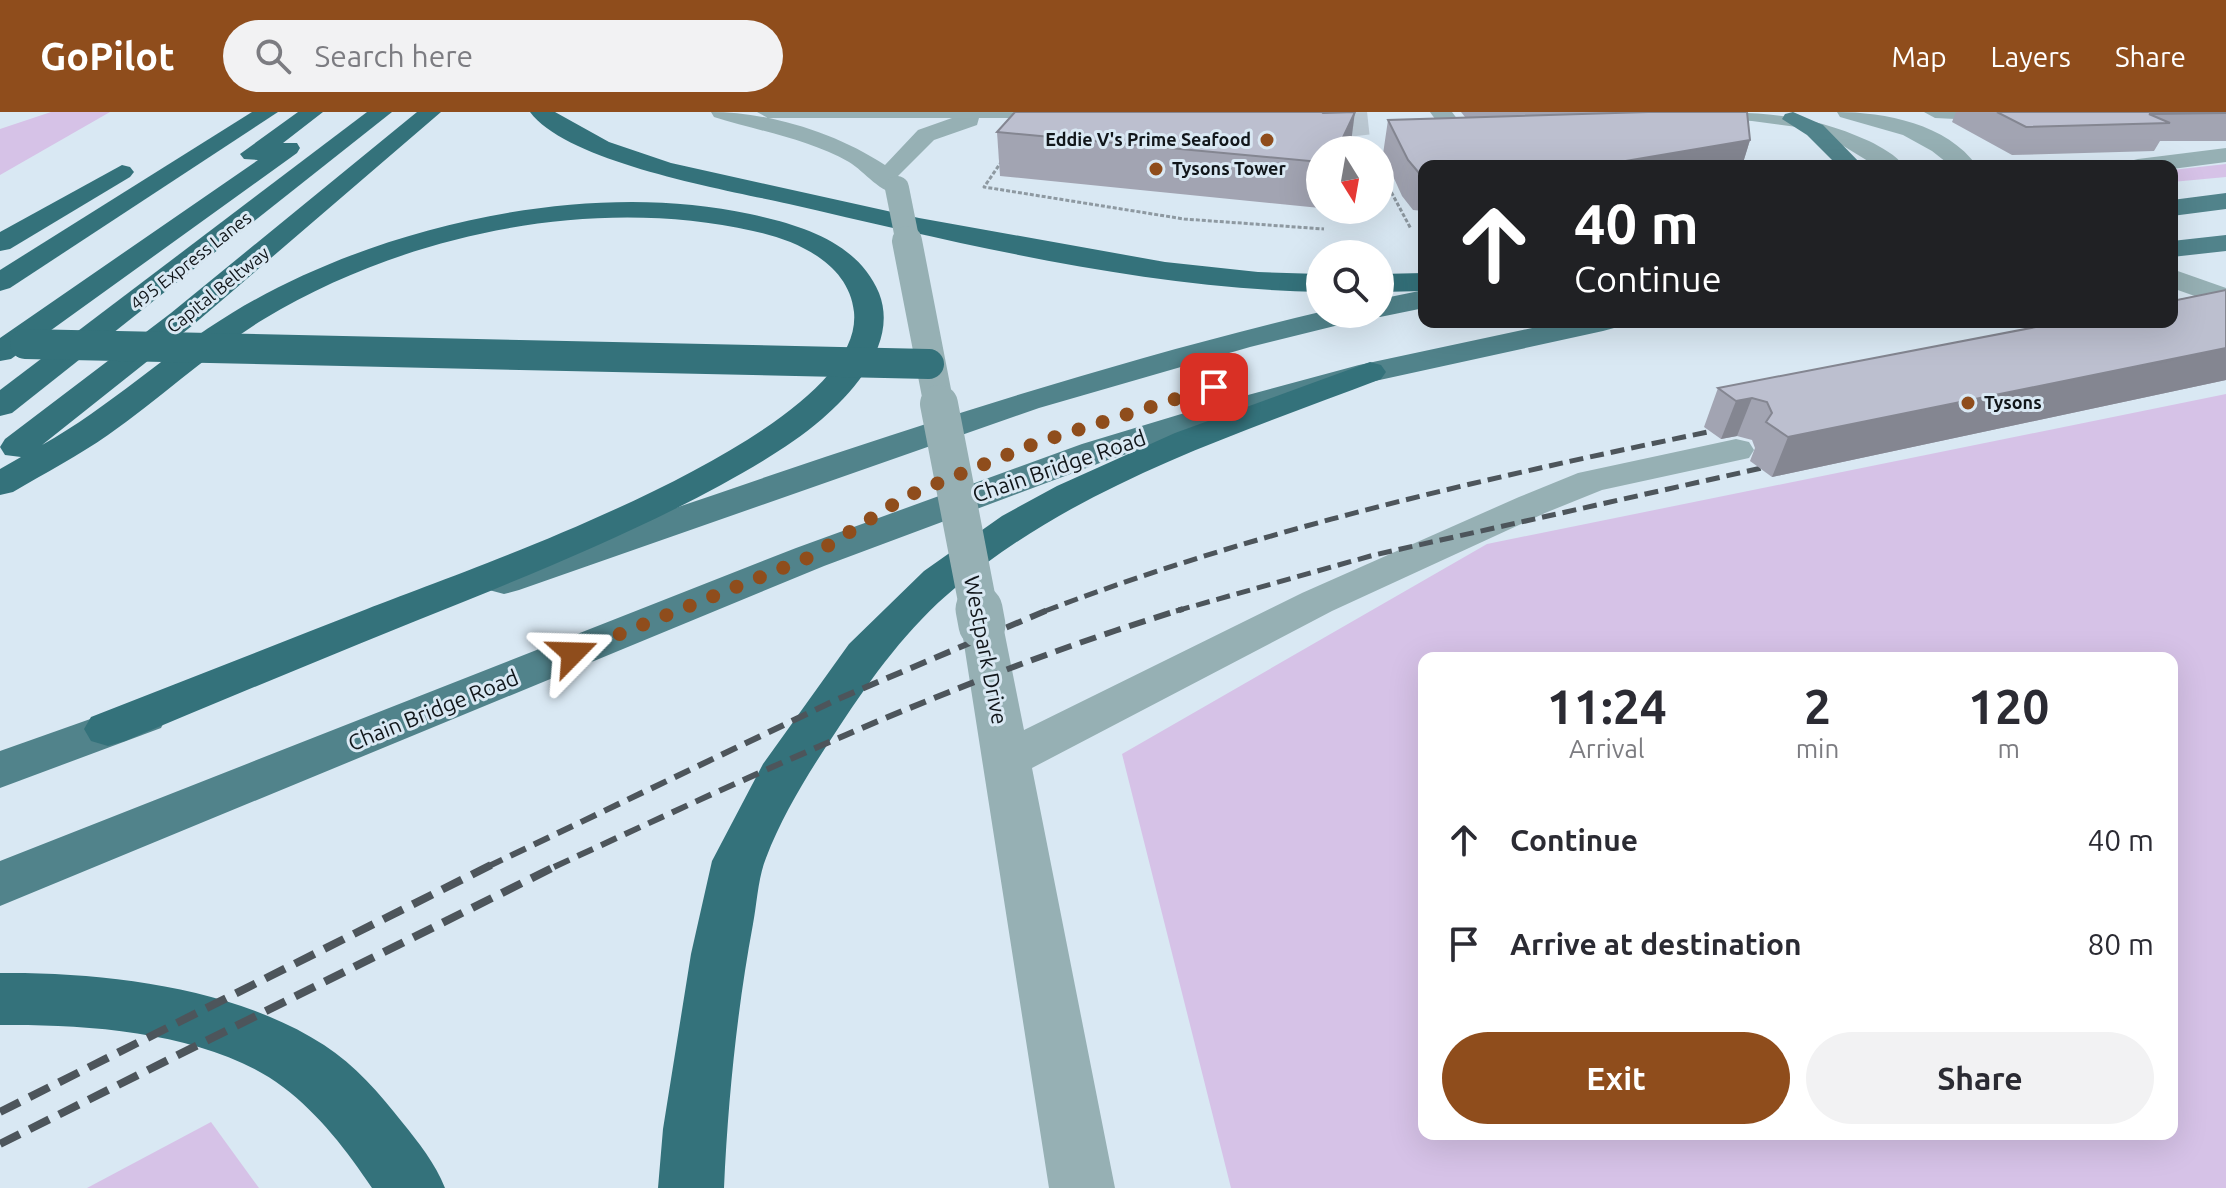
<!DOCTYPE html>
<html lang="en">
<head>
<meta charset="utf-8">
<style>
	body { margin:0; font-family:Ubuntu,sans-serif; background:#f2f2f3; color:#2b2b33; height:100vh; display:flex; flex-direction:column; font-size:30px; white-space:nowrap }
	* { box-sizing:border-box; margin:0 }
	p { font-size:26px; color:#7c7c81 }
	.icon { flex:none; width:44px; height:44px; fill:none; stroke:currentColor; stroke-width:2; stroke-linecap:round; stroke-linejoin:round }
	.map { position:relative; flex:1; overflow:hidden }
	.details { position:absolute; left:1418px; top:540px; width:760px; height:488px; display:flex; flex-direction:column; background:#fff; border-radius:16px; box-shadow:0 8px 32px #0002 }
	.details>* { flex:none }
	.hud { position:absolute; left:1418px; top:48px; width:760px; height:168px; border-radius:16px; box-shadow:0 8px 32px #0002; background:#202124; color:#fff; overflow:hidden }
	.needle { width:52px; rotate:169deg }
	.tools { position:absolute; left:1306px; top:24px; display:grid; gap:16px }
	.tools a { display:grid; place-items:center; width:88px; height:88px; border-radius:50%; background:#fff; box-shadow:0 8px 32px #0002; font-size:40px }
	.pin { position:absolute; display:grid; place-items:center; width:68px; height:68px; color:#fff; margin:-34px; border-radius:16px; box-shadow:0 4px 12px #0006 }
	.me { position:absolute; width:88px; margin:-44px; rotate:68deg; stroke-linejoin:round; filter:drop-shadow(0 0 6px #0008) }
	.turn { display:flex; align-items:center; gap:28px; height:168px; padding:0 24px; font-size:36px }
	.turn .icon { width:104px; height:104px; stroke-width:2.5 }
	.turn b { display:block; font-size:56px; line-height:68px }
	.eta { display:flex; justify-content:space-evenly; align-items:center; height:136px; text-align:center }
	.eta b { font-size:48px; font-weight:600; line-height:56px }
	.action { display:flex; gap:16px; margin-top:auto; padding:16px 24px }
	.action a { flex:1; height:92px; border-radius:48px; background:#8f4d1c; color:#fff; font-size:32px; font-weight:600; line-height:92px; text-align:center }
	.action a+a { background:#f2f2f3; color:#2b2b33 }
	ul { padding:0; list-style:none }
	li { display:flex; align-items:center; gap:24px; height:104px; padding:0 24px }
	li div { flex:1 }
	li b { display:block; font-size:30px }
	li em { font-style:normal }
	header { display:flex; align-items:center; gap:48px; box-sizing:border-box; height:112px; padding:0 40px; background:#8f4d1c; color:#fff }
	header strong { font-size:38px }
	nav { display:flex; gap:44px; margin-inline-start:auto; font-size:28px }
	.search { width:560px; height:72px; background:#f2f2f3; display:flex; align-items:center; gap:20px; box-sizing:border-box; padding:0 28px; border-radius:44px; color:#7c7c81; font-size:30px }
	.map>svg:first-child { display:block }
</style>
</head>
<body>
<header>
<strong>GoPilot</strong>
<div class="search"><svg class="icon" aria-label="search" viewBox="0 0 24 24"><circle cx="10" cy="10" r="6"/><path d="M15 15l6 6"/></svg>Search here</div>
<nav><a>Map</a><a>Layers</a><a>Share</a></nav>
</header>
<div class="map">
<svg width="2226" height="1076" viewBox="0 0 2226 1076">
	<rect width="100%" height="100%" fill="#d9e8f3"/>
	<g fill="#d6c2e7" fill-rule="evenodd">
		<path d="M51,0H110L0,63V17Z"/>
		<path d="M2226,52V65L2172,70V58Z"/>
		<path d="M2226,282V1076H1231L1122,642L1487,432ZM1424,546H2172V1022H1424Z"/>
		<path d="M211,1010L259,1076H87Z"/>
	</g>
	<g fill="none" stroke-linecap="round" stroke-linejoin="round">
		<path stroke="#bbc8d2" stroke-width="24" stroke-dasharray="24 12" stroke-linecap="butt" d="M1355,0L1358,28"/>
		<g stroke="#8e99a1" stroke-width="3" stroke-dasharray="4 2" stroke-linecap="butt">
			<path d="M1346,34L1361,38"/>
			<path d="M1002,49L984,75L1184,107L1324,117"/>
			<path d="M1380,59L1411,117"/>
		</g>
		<g fill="#96b0b4" fill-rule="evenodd">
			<path d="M711,0C770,0 836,21 885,53L918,18L952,6H768L757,0H1124L1113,6H979L977,13L934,28L898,64L909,76L906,81C884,87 867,61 849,50C808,27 759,19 714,5Z"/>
			<path d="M1430,0H1452L1467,20L1503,21L1506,26L1503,31L1453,32Z"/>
			<path d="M1686,0C1755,0 1806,0 1869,29C1881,35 1896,43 1904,54H1876L1837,30L1797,15L1752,9L1697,6Z"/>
			<path d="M1837,0C1885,0 1947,12 1977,54H1951L1932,39L1903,23L1840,5Z"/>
			<path d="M1924,0H2025L2028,4L2017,10L1935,6Z"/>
			<path d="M2226,36V50L2172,57V54H2126L2130,49L2138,47Z"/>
			<path d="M2172,157L2226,176V195L2172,176Z"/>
			<path d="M1736,327L1749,330L1754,338L1749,346L1602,378L1545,401L1332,499L1032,656L1115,1076H1049L961,513L967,503L982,499L997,503L1003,513L1024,618L1302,481L1519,385L1578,361Z"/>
		</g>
		<g fill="#51838b" fill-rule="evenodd">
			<path d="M1793,0L1823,13L1863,54H1838L1807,23L1782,7L1785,2Z"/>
			<path d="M2226,81V97L2172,104V88Z"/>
			<path d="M2226,123V139L2172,145V129Z"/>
			<path d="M1424,178V196L1380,205L1369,202H1380V187Z"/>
			<path d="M1320,200L1363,202L1359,208L1250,235L1039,296L519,478L504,482L489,478L483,469L489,460C764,366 1037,267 1320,200Z"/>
			<path d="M1560,210H1618L1614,216L1603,219L1375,269L1235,307L1108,348L824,454L0,794V749L796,436L1082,332L1211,293L1359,253Z"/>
			<path d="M144,588L161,592L167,604L161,616L0,676V639Z"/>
		</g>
		<g fill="#34727b" fill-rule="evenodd">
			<path d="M252,0H278L10,176L0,179V158Z"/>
			<path d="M298,0H323L283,31H297L300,36L297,41L11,247L0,249V226L258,48L244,47L240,42Z"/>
			<path d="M367,0H392L12,301L0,304V278Z"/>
			<path d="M417,0H441L193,213L42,333C110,295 166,241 232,201C375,114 586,66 750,102C800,113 857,129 879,181C898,229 856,278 822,307C792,333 755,354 721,373C640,417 554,453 468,488C353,534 239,581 125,629L108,634L91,629L84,617L91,605C183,569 275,533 367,497C463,459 866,323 854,200C849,151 796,128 753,119C592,83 405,122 264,207C208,241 161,286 108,323C78,344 45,361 13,380L0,383V357L21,345L5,343L0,335L5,327L171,201Z"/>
			<path d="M530,0H555L609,30L671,51L919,106L1165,150L1258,160L1320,162V180C1141,176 963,132 789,92C727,78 568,51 530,0Z"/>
			<path d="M122,53L130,55L134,60L130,65L10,137L0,139V120Z"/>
			<path d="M1424,161V179L1380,180V162Z"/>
			<path d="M1370,250L1381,253L1386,260L1381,267C1234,323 1077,373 955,476C908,515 872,565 839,615C811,657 784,699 766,746C758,766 757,791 753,812C737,898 728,988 724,1076H658L663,1017L691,842L712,749L763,652L849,532L924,459L1002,404L1057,374L1175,321Z"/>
			<path d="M0,861C105,860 234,875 324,933C355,953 380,982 402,1010C419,1031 435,1051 445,1076H372C347,1039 320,1003 283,975C210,920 88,912 0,913Z"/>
		</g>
		<g stroke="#4d555b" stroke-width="5" stroke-dasharray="14 7" stroke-linecap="butt">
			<path d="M1045,499C1268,414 1499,363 1732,315"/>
			<path d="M1176,499L1374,443L1784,351"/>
		</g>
		<g stroke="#4d555b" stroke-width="6" stroke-dasharray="17 9" stroke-linecap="butt">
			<path d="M487,755L838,587L1050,497"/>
			<path d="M554,755C759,660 966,563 1183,497"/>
		</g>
		<g stroke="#4d555b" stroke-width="8" stroke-dasharray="22 11" stroke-linecap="butt">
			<path d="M0,1000L491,753"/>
			<path d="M0,1032L558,753"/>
		</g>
		<path stroke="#96b0b4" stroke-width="24" d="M897,76L908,131"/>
		<path stroke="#96b0b4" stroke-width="30" d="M907,129L939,294"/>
		<path stroke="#96b0b4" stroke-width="38" d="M939,292L979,499"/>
		<path stroke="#96b0b4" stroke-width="47" d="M979,497L982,513"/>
		<path stroke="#34727b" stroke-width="30" d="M25,232L929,252"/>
	</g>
	<g fill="#a2a4b2">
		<path d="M1461,0H1615L1614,1L1747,0L1750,28L1742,54H1424V99L1413,98L1402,84L1383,42L1388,8L1465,5Z"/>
		<path d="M1956,0H2226V29H2160L2154,39L2012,43L1952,10Z"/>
		<path d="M997,20L1320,38V96L1000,64Z"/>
		<path d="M2226,178V268L1772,365L1750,349L1755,336L1752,328L1737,324L1721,327L1704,315L1718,276Z"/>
	</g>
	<g fill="#848691">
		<path d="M1355,0L1350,38H1337Z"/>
		<path d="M1750,28L1742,54H1596Z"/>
		<path d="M2226,236V268L1772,365L1788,325Z"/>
		<path d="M1752,286L1737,324L1721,327L1736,289Z"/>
	</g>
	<g fill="#bcbfcf" stroke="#848691" stroke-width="2">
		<path d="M1015,0H1325L1324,1L1355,0L1337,38H1320V50L997,20Z"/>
		<path d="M1648,0H1747L1750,28L1596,54H1424V62L1419,61L1408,48L1388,8Z"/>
		<path d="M1997,0H2226V1L2149,2L2170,11L2026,15Z"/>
		<path d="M2226,178V236L1788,325L1766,310L1772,301L1767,290L1752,286L1736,289L1718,276L2062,210H2172V189Z"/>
	</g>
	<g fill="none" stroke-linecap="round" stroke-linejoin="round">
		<path stroke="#8f4d1c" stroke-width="14" stroke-dasharray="0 25.2" d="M573,541L810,445L905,385L931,374L1036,331L1214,275"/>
	</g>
	<g fill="#8f4d1c" stroke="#d9e8f3" stroke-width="3">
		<circle cx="1267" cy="28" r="8"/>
		<circle cx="1156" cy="57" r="8"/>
		<circle cx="1968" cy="291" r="8"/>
	</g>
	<g text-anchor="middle" stroke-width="6" stroke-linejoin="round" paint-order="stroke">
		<g font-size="18" font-weight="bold" fill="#11161a" stroke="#d9e8f3" text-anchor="start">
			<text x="1251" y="34" text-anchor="end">Eddie V's Prime Seafood</text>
			<text x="1172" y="63">Tysons Tower</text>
			<text x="1984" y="297">Tysons</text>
		</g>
		<g font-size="18" fill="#11161a" stroke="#d9e8f3">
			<text transform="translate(191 149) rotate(-38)" y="6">495 Express Lanes</text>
			<text transform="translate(218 178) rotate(-39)" y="6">Capital Beltway</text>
		</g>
		<g font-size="22" fill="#11161a" stroke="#d9e8f3">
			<text transform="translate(1059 354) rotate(-19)" y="8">Chain Bridge Road</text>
			<text transform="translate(986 538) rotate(79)" y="8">Westpark Drive</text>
			<text transform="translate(433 598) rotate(-22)" y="8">Chain Bridge Road</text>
		</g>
	</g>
</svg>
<div class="tools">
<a><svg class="needle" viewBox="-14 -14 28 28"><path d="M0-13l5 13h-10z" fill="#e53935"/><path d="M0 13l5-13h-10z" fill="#7c7c81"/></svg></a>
<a><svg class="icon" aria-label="search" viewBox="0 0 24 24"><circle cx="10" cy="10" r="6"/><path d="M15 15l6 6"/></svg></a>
</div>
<div class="pin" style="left:1214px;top:275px;background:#d93025"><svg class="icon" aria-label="arrive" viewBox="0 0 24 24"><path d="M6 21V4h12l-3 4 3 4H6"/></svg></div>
<svg class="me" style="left:573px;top:541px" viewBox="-20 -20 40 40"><path d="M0-17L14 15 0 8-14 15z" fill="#8f4d1c" stroke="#fff" stroke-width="4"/></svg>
<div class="hud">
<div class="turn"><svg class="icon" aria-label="ahead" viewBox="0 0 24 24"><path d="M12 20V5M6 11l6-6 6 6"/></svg><div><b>40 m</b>Continue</div></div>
</div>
<section class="details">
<div class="eta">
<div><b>11:24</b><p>Arrival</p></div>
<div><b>2</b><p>min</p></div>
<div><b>120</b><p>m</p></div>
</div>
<ul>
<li><svg class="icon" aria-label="ahead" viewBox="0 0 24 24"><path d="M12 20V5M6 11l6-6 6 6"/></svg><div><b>Continue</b></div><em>40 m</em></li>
<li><svg class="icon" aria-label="arrive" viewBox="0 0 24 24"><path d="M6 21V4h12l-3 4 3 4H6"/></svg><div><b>Arrive at destination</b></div><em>80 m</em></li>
</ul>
<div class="action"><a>Exit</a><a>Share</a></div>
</section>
</div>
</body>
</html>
